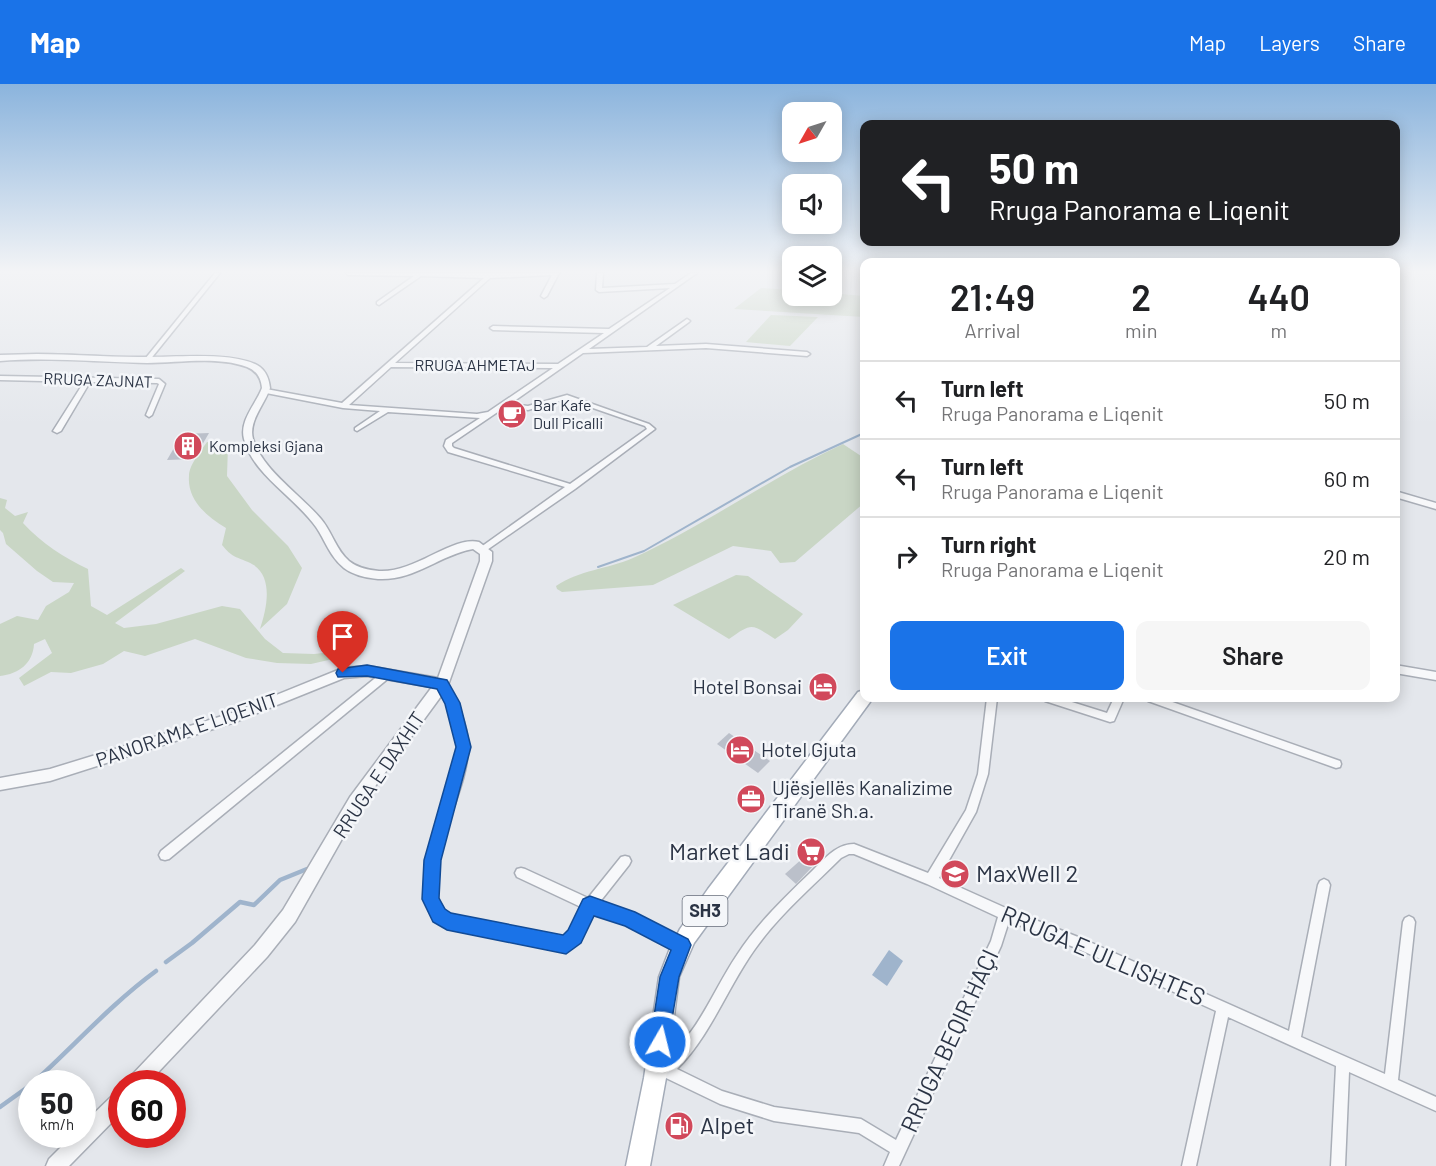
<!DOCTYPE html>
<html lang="en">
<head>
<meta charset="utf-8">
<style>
	body { margin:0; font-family:Barlow,sans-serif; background:#f6f6f6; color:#202124; height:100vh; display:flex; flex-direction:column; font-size:22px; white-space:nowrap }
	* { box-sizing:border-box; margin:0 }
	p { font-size:20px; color:#757577 }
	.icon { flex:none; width:33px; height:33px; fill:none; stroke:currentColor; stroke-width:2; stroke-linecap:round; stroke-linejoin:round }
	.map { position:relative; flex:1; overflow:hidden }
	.side { position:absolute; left:860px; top:174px; width:540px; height:444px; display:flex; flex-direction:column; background:#fff; border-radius:12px; box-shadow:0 3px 15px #0003 }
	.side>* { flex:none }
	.top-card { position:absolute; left:860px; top:36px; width:540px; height:126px; border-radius:12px; box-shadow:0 3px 15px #0003; background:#202124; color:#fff; overflow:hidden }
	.needle { width:39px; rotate:231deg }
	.tools { position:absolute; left:782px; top:18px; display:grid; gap:12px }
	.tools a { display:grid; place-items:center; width:60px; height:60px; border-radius:12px; background:#fff; box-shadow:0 3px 15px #0003; font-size:30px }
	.speed { position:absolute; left:18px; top:986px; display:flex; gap:12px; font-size:30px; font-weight:700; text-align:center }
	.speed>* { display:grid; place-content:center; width:78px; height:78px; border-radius:50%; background:#fff; box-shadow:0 3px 15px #0003; line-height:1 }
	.speed small { font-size:15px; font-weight:400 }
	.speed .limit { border:9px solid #d22; background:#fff; color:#111 }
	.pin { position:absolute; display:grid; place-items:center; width:51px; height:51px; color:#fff; margin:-62px -26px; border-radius:50% 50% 50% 0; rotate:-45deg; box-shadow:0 0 6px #0007 }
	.pin .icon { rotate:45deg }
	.me { position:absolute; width:66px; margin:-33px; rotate:8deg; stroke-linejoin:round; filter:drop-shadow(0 0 4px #0008) }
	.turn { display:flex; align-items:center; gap:21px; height:126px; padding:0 30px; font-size:27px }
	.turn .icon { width:78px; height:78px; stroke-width:2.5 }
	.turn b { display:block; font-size:42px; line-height:51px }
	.eta { display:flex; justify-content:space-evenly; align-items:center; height:102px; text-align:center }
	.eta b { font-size:36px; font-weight:600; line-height:42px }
	.button { display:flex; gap:12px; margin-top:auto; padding:12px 30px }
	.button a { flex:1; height:69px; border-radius:12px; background:#1a73e8; color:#fff; font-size:24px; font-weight:600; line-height:69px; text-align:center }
	.button a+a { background:#f6f6f6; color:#202124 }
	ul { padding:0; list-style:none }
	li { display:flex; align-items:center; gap:18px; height:78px; padding:0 30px; border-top:2px solid #e0e0e0 }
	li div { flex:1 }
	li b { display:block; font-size:22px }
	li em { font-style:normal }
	header { display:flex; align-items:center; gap:36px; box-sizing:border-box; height:84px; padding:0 30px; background:#1a73e8; color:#fff }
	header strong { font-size:28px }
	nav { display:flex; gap:33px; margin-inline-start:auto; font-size:21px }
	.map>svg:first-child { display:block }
</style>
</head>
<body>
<header>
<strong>Map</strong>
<nav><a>Map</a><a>Layers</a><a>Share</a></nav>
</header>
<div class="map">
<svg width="1436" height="1082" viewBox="0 0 1436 1082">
	<rect width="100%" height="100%" fill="#e4e7ec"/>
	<g fill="#c9d6c5">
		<path d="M761,204L792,206V212H831V209L864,212V233L734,225Z"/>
		<path d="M771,231L818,233L790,262L746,258Z"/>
		<path d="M207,358L228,362L227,392L252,426L288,462L302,484L287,520L260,545C267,524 275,489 248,478C234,472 232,473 222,461L226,444C207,433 187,416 189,392C189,381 201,367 207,358Z"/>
		<path d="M843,360L864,374V419L795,478L780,479L771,467L733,462L653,501L562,508L557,505L556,502C579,486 608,485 633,474C706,441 771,393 843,360Z"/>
		<path d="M0,414L7,416L5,424L15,432L28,428L23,439C41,459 65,474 88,485L91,522L107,531L181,484L185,487L115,539L124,544L156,540L222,522L240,525L265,555L283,569L314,570L351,566L346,572L311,580L277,579L246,574L195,555L145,572L124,567L103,580L71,589L51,588L24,602L19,594L52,569L45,555L34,560C33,579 19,590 0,592V540L17,532L38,536L46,522L69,508L74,499L53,498L37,487L6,460L3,449L0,446Z"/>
		<path d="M736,491L748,492L803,530L788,546L775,555C751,540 753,538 729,555L673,521Z"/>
	</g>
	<path fill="#9fb4cc" d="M889,866L903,877L887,902L872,891Z"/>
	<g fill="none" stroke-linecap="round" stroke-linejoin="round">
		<path stroke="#9fb4cc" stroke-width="2" d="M598,483L644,467L790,383L864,349"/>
		<g stroke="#9fb4cc" stroke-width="4.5">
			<path d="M166,878L192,859L240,818L254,821L280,796L307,785"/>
			<path d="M33,999C74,962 111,920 156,887"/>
			<path d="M0,1023L32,1000"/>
		</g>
	</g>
	<g fill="#bbc0ca">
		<path d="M209,349L194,375L167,376L182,350Z"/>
		<path d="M818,591L838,604L828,614L808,601Z"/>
		<path d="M729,649L770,677L758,689L717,660Z"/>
		<path d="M804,773L814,781L796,800L785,790Z"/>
	</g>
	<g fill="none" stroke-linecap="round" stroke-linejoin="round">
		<g stroke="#a9aeb7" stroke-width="3">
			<g id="minor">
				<path d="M215,189H220L149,277H145V275Z"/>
				<path d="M346,189H560L558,191L547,212L544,214L541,212L552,191L490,194L395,279L558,280L604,249L493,246L490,244L493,242L609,245L670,204L599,208L596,206L597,189H603L602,204L675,200L691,189H697L589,265L647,263L687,235L690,237L689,238L656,262L706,260L807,268L810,270L807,272L706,264L583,269L510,320L528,322L567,311L649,340L655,345L575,405L484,468L481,467L480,465L481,463L565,403L448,368L444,362L446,356L480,334L388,328L357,347L355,346V344L380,327L343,324L266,309L263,307L266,305L342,319L484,194L421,192L379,221L377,220V218L414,192L348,191ZM391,283L553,284L488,328L477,330L349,321ZM567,315L645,342L647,345L570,400L454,364L452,362V359L505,323L528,326Z"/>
				<path d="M0,292L159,295L165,300L152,331L149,333L146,331L159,300L157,299L90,298L61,347L57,349L53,347L84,298L0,296Z"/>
				<path d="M1395,581L1436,588V596L1395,589Z"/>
				<path d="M387,586L390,587L392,590L390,593L169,775L165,776L161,775L159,771L161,767L384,587Z"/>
				<path d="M442,596L445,597C456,617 468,639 468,662C469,708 423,773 439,817C441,823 446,827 450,832L564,854L571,848L583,824L517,793L515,789L517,785L521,784L525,785L588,814L621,773L625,772L629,773L631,777L629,781L599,819L633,831L686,857L688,861L686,865L682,867L626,840L593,828C586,842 581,860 566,867L443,841C438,836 431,830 429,823C411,772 454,716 458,666C460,643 447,619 437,600L439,597Z"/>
				<path d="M987,614H997L988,690L976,728L939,794L1008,825L1083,855L1289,947L1318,801L1320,797L1324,795L1328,797L1330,801L1301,953L1385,990L1403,838L1405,834L1409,832L1413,834L1415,838L1398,996L1436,1013V1027L1349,988L1345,1082H1331L1336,982L1228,933L1196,1082H1182L1216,927L1076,864L1009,837L1001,862L899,1082H884L890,1068L859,1049L774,1037L720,1020L666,994L657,1000L652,998L650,993C654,984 663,980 669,974C677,966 684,958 690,949C708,925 720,896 737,871C757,840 783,815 810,789C823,777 835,760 854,760L928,789L966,726L978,690ZM849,770H854L927,800L998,833L991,857L896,1056L861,1035L774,1023L722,1007L677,985C711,951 727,904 755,865C779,831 812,803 841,774Z"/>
				<path d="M1043,614H1059L1107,629L1114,614H1124L1114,637L1110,638L1045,617Z"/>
				<path d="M1146,614H1161L1340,677L1341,680L1340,683L1336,684L1148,617Z"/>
			</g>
		</g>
		<g stroke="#a9aeb7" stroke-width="3">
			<g id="tertiary">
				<path d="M37,270C71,270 104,273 138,273C170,274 230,267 257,281C266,286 269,295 270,304C265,320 248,337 253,355C262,386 301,411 321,435C332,448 336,466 349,477C358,484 368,486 379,487C416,489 451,452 479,458L492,468V477L447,604L360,723L295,838L267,873L148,999H127L130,993L255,861L283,826L350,713L432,603L367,592L344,594L235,638L50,697L0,706V694L50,685L232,629L343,584L367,582L438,594L480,477V470L473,465C439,471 415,497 378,495C367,494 353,491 344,484C330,473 325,456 316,443C296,414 252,390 244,355C239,337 256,320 262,304C261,294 257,287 247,283C217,272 178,279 147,279C98,278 49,273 0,277V271Z"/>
				<path d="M1395,407L1436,419V425L1395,413Z"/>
				<path d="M122,1005V1028L69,1082H46L49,1075L74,1050H82V1041L116,1008Z"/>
			</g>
		</g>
		<g stroke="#a3abb8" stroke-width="3">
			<path id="primary" d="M864,606V614H872L870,618L694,859L679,893L666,994L650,1082H626L644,994L659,893L669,867L680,845L708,805L858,608Z"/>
		</g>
		<use href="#minor" fill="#f7f8fa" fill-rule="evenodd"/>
		<use href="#tertiary" fill="#f7f8fa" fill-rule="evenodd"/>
		<use href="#primary" fill="#fff" fill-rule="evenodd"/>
	</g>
	<linearGradient id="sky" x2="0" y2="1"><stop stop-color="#8bb4dd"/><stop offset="0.55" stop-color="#f3f4f6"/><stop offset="1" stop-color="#f3f4f6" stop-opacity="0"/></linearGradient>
	<rect width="1436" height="341" fill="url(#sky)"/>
	<path fill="#1a73e8" stroke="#114b97" stroke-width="1.5" d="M367,581L447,596L460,619L471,663L441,776L439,814L445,825L451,829L563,851L568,846L583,815L590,812L635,828L688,855L691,861L679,893L667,965L660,968L653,965L650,958L660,893L671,866L625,842L594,832L581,859L566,870L447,846L433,838L422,815L424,776L456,663L445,620L437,605L367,592L338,593L336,589L338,585Z"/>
	<defs>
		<g id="cafe-disc" transform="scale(1.5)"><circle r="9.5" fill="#d1495b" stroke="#f4f6f9"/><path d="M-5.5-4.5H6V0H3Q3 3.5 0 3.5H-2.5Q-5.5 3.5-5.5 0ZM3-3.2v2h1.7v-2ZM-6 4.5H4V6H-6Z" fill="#fff"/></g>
		<g id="building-disc" transform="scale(1.5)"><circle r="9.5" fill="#d1495b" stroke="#f4f6f9"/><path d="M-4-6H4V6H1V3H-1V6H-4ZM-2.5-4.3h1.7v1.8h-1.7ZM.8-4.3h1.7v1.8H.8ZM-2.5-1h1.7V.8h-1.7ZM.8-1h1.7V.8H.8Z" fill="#fff"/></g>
		<g id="hotel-disc" transform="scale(1.5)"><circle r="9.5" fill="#d1495b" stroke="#f4f6f9"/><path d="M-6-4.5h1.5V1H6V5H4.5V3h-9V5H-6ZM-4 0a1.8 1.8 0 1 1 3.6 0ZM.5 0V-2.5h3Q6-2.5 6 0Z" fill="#fff"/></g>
		<g id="office-disc" transform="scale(1.5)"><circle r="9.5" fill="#d1495b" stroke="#f4f6f9"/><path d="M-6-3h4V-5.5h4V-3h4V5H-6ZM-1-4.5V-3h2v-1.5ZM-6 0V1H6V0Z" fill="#fff"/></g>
		<g id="supermarket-disc" transform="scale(1.5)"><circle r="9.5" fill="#d1495b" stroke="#f4f6f9"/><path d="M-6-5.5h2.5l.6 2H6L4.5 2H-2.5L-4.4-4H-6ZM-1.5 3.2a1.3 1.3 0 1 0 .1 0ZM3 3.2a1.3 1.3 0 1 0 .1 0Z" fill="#fff"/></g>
		<g id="school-disc" transform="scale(1.5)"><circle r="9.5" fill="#d1495b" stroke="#f4f6f9"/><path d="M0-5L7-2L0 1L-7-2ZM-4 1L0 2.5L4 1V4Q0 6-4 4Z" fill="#fff"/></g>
		<g id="fuel-disc" transform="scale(1.5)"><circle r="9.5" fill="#d1495b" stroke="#f4f6f9"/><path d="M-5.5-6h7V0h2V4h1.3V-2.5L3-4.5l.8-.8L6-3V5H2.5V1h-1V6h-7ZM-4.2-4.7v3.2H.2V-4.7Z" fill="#fff"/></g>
	</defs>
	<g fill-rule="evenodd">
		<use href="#cafe-disc" x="512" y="330"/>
		<use href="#building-disc" x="188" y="362"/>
		<use href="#hotel-disc" x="823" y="603"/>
		<use href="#hotel-disc" x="740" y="666"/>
		<use href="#office-disc" x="751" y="715"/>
		<use href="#supermarket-disc" x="811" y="768"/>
		<use href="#school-disc" x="955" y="790"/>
		<use href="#fuel-disc" x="679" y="1042"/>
	</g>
	<g text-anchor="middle" stroke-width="5" stroke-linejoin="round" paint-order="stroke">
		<g font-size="16" fill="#2b3445" stroke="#f4f6f9">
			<text x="475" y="287">RRUGA AHMETAJ</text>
			<text transform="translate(98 296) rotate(2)" y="6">RRUGA ZAJNAT</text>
		</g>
		<g font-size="16" fill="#2b3445" stroke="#f4f6f9" text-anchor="start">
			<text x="533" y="327">Bar Kafe<tspan x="533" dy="18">Dull Picalli</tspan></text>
			<text x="209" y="368">Kompleksi Gjana</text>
		</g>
		<rect fill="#f4f6f9" stroke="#676e7b" stroke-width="1.5" x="682.5" y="812" width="45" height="30" rx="4.5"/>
		<g font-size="18" font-weight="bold" fill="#2b3445">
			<text x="705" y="833">SH3</text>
		</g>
		<g font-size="20" fill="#2b3445" stroke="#f4f6f9" text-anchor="start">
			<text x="802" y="610" text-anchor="end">Hotel Bonsai</text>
			<text x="761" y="673">Hotel Gjuta</text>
			<text x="772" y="711">Ujësjellës Kanalizime<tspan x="772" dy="23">Tiranë Sh.a.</tspan></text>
		</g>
		<g font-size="20" fill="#2b3445" stroke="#f4f6f9">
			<text transform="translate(187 646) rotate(-19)" y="7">PANORAMA E LIQENIT</text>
			<text transform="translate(379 691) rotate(-56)" y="7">RRUGA E DAXHIT</text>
		</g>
		<g font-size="24" fill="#2b3445" stroke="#f4f6f9" text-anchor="start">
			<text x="790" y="776" text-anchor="end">Market Ladi</text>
			<text x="976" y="798">MaxWell 2</text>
			<text x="700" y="1050">Alpet</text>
		</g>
		<g font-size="24" fill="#2b3445" stroke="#f4f6f9">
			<text transform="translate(1103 872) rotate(23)" y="8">RRUGA E ULLISHTES</text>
			<text transform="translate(950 957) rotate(-65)" y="8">RRUGA BEQIR HAÇI</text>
		</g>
	</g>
</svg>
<div class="tools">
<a><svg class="needle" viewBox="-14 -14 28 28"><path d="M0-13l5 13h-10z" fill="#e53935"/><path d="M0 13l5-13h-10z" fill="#757577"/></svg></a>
<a><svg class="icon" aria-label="sound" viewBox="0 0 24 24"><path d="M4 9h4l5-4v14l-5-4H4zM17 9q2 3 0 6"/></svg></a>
<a><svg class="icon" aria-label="layers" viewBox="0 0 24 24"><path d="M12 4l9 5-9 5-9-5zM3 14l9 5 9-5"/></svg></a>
</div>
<div class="speed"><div>50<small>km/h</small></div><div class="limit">60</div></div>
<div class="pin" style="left:343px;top:589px;background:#d93025"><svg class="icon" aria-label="arrive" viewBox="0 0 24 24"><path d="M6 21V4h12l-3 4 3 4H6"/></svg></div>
<svg class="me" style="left:660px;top:958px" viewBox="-20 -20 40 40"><circle r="17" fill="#1a73e8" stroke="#fff" stroke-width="3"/><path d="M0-11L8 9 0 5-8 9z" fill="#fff"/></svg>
<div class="top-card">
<div class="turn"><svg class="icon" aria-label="left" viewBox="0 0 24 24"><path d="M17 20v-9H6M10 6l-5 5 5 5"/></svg><div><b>50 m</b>Rruga Panorama e Liqenit</div></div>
</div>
<section class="side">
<div class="eta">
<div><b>21:49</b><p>Arrival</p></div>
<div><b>2</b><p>min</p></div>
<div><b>440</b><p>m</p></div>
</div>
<ul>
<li><svg class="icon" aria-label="left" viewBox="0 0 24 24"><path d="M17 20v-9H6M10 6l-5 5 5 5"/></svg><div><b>Turn left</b><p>Rruga Panorama e Liqenit</p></div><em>50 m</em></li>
<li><svg class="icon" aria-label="left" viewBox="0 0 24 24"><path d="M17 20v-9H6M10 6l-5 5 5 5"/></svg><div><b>Turn left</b><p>Rruga Panorama e Liqenit</p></div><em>60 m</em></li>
<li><svg class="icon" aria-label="right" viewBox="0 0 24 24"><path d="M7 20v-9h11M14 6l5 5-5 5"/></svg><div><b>Turn right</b><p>Rruga Panorama e Liqenit</p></div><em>20 m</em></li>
</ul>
<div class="button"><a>Exit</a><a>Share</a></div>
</section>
</div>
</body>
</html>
